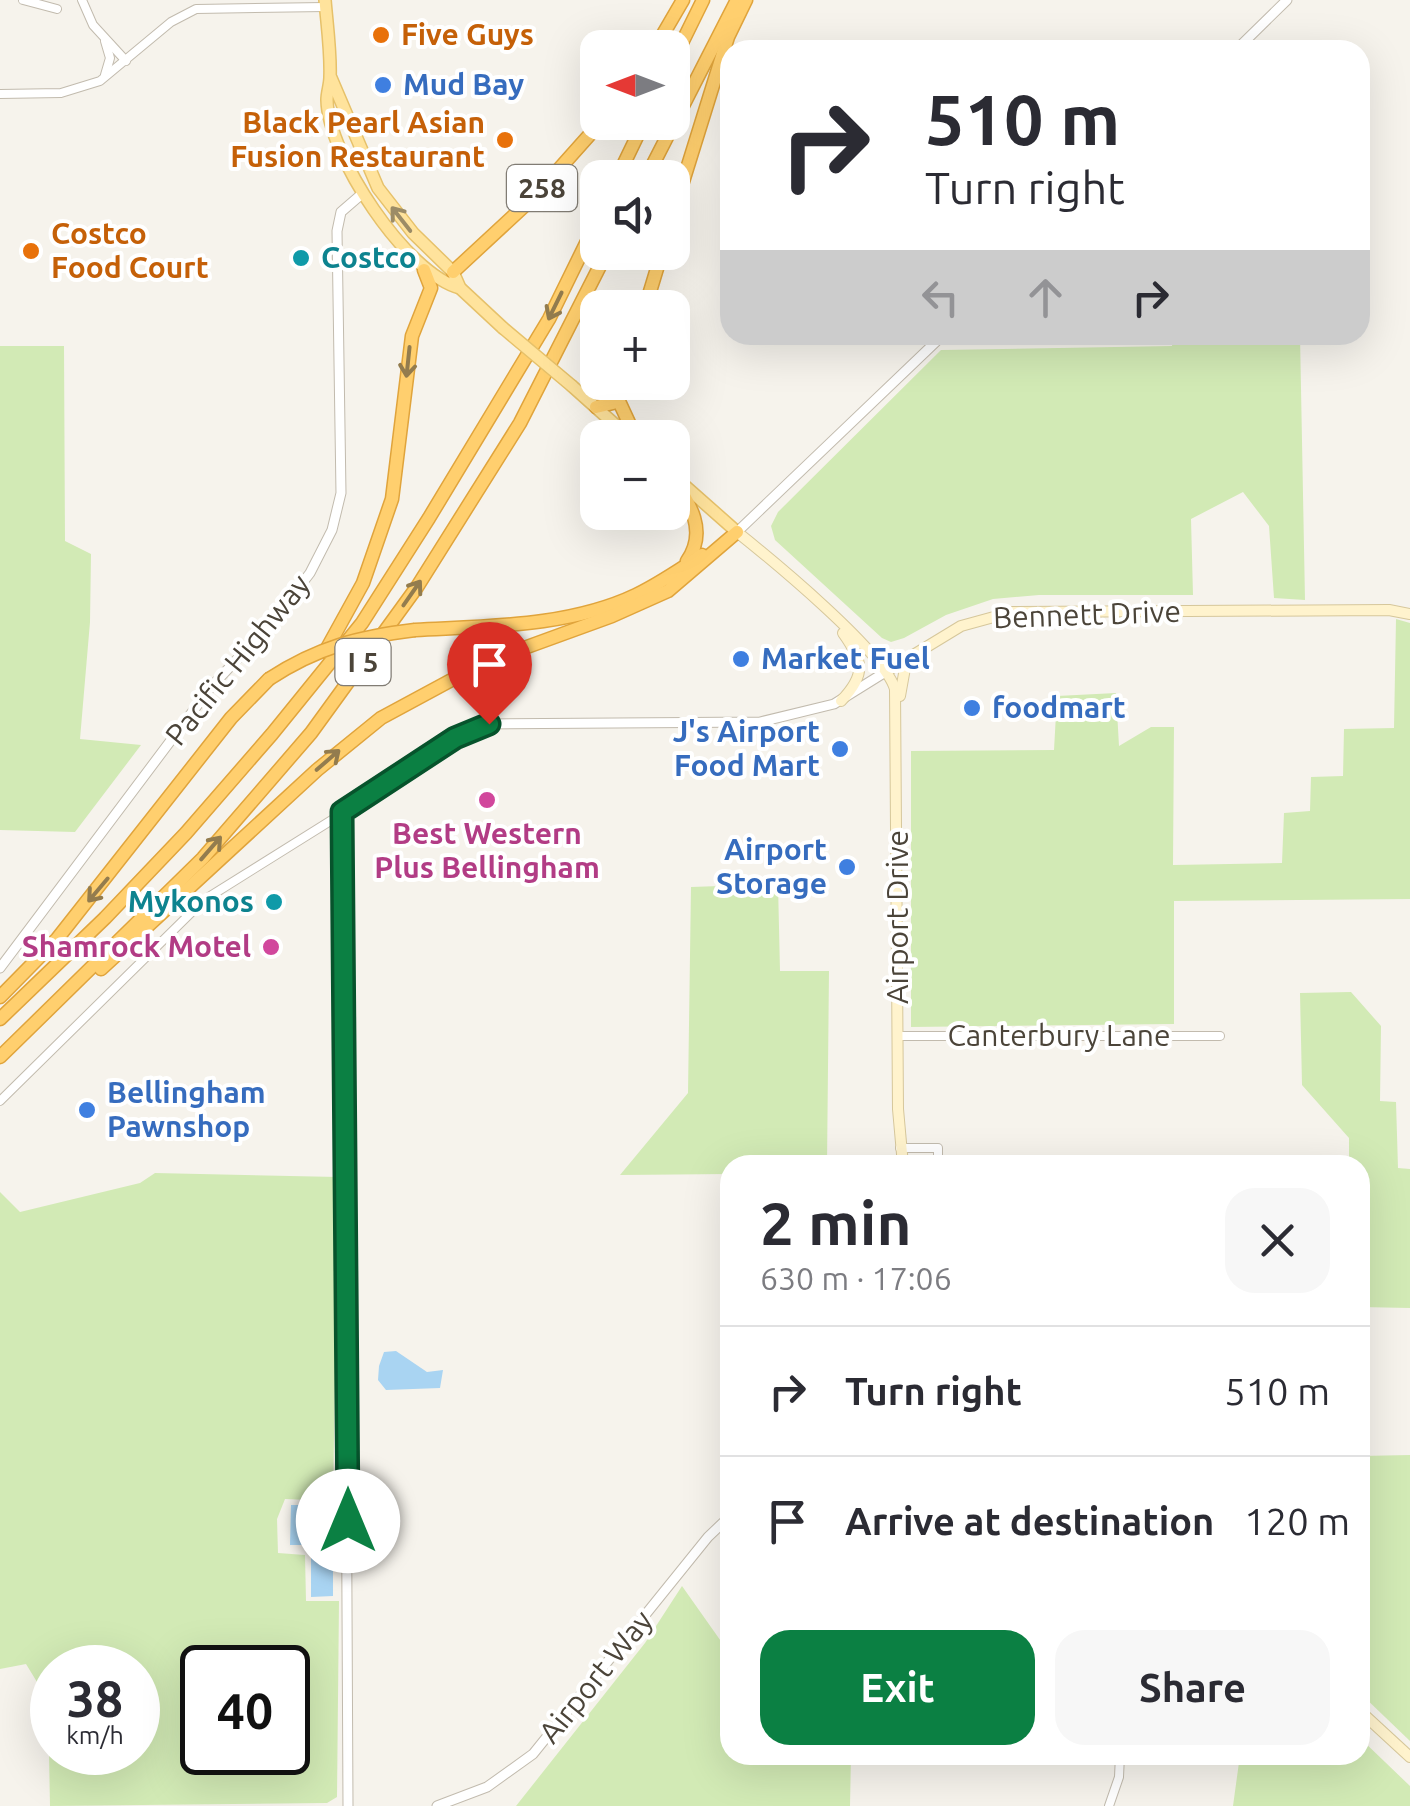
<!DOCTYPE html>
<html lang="en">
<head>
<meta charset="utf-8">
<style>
	body { margin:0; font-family:Ubuntu,sans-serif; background:#f7f7f7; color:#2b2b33; height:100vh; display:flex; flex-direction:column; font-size:38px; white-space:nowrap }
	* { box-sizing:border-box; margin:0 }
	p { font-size:32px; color:#7c7c81 }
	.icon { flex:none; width:55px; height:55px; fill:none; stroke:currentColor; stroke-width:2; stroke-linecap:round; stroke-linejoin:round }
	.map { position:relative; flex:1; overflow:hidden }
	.details { position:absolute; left:720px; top:1155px; width:650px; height:610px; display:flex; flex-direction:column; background:#fff; border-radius:30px; box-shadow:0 10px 40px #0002 }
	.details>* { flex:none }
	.guide { position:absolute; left:720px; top:40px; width:650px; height:305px; border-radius:30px; box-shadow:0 10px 40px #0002; background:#fff; color:#2b2b33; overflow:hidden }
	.needle { width:65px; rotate:270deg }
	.buttons { position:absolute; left:580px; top:30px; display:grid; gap:20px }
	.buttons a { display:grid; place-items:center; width:110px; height:110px; border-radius:20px; background:#fff; box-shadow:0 10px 40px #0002; font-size:50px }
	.speed { position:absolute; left:30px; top:1645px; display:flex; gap:20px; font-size:50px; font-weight:700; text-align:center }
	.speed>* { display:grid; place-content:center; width:130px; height:130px; border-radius:50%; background:#fff; box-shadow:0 10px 40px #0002; line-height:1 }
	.speed small { font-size:25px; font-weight:400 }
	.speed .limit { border:5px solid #111; border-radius:15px; background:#fff; color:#111 }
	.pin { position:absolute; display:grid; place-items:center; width:85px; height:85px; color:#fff; margin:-102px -42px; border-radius:50% 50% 50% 0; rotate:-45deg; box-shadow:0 0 10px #0007 }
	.pin .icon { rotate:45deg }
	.me { position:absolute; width:110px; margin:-55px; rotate:0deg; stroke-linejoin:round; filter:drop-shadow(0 0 8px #0008) }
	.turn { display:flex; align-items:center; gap:35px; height:210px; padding:0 40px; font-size:45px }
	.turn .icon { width:130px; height:130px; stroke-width:2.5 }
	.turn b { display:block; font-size:70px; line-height:85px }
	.lanes { display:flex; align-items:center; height:95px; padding:0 40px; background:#0003; justify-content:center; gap:50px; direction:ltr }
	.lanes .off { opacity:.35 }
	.round { display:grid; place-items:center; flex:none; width:105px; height:105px; border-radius:30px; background:#f7f7f7 }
	.overview { display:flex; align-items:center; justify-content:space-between; height:170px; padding:0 40px }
	h1 { font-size:60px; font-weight:600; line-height:75px }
	.cta { display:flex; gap:20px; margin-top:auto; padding:20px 40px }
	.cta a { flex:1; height:115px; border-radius:30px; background:#0b8043; color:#fff; font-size:40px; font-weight:600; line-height:115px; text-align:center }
	.cta a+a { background:#f7f7f7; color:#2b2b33 }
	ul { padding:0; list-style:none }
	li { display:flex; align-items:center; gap:30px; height:130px; padding:0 40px; border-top:2px solid #e1e1e2 }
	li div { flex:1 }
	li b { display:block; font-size:38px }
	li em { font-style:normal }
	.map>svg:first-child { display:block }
</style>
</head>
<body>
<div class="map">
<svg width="1410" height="1806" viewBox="0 0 1410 1806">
	<rect width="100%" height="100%" fill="#f6f3ec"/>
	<g fill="#d2eab5" fill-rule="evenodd">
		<path d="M1173,335H1300L1305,600L1274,598L1269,526L1243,492L1191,519L1193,595H1039L993,599L946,615L904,638L891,642L882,638L775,540L771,526L778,512L941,350L1172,346Z"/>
		<path d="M0,346H64L65,541L91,554L90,622L80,739L141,745L75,832L0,830Z"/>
		<path d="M1396,619L1410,623V899L1174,901V1024L911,1027V751L1054,750L1057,696L1116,693L1119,746L1151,727H1174L1173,865L1282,863L1284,813L1310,811L1311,777L1343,776L1344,729L1394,728Z"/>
		<path d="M778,884L780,971H829L827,1165H730V1174L620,1175L688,1093L691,887Z"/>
		<path d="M1351,992L1381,1026L1380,1101L1396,1102L1398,1168L1410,1169V1308L1360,1307V1165H1349V1138L1302,1085L1300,993Z"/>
		<path d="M155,1173L338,1177L333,1501L285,1499L277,1519L278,1553L305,1555L306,1601H339L337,1797L327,1803L50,1806L48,1700L26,1664L0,1669V1192L20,1212L140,1183ZM52,1668H138V1752H52ZM202,1668H288V1752H202Z"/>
		<path d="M1410,1455V1741L1360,1693V1456Z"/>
		<path d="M682,1586L730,1654V1755H851L850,1806H516L645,1643Z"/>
		<path d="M1360,1738L1410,1786V1806H1233L1240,1755H1360Z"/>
	</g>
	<g fill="#a9d4f2">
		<path d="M396,1351L427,1372L443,1370L440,1388L386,1390L378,1380L379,1366L384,1352Z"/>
		<path d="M291,1505H333V1596L311,1597V1545H290Z"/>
	</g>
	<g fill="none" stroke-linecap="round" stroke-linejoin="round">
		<g stroke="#c2bbae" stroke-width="10">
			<g id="minor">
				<path d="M23,0L57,9"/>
				<path d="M82,0L93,25L126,61"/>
				<path d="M105,41L110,58L105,75"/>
				<path d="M0,94L61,93L100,81L171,22L196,9L325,7"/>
				<path d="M898,1036H1220"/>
				<path d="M0,1101L204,900L343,813"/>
				<path d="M900,1148H938V1165"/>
				<path d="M1109,1806L1119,1777L1120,1755"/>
			</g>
		</g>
		<g stroke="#c2bbae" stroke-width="11">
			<g id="tertiary">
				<path d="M1236,50L1287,0"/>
				<path d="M737,532L943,335"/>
				<path d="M0,968L211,687L274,620L310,573L332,530L341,493L337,231L341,212L363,193"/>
				<path d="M348,1806L343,813L455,738L489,724L760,722L834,704L887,671"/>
				<path d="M437,1806L487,1787L533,1754L708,1537L730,1516"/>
			</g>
		</g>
		<g stroke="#d6c79b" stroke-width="12">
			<g id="secondary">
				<path d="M737,532C772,560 884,652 895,689L898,1109L903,1165"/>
				<path d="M887,671L961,626L1012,612L1389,610L1410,614"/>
				<path d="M900,696L905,668L912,655"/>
				<path d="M841,701C867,674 863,661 843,633"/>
				<path d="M1360,1711L1410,1757"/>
			</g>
		</g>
		<g stroke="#e6c16a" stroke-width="14">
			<g id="primary">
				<path d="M325,0C327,25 331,52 330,77C330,85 327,92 327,100C328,155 406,274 460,288"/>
				<path d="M331,78L378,188L413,233L453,272L460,288L503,328"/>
				<path d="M572,386L630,438"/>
				<path d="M676,478L737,532"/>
			</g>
		</g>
		<g stroke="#e0a43c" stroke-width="15">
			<g id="motorway">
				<path d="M655,48L683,0"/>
				<path d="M672,63L703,0"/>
				<path d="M617,178L644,122"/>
				<path d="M646,178L737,0"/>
				<path d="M672,217L728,37L746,0"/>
				<path d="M453,272L535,196L601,122"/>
				<path d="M645,308L662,252"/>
				<path d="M617,397L636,438"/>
				<path d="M596,407L613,403L622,382"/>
				<path d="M672,477C690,504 708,531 687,561"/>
				<path d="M415,630C487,626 569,627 636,595C659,584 681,569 702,555"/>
				<path d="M325,652L363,583L392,499L412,336L431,288L424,270"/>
				<path d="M101,969L317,770L381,718L483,663L612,616L668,591L737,532"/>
				<path d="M0,997L57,939L231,718L269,679"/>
				<path d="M0,1019L105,918L186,833L272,734L362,623L429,518L549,319L598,219"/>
				<path d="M0,1057L203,858L311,733L417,587L520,423L607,252"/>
			</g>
		</g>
		<use href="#minor" stroke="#fff" stroke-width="8"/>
		<use href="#tertiary" stroke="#fff" stroke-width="9"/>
		<use href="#secondary" stroke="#fff3cd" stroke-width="10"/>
		<use href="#primary" stroke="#ffe39c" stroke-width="11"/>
		<use href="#motorway" stroke="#ffcf6e" stroke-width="12"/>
		<g stroke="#e6c16a" stroke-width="14" stroke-linecap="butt">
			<path id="primary-bridge" d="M503,328L572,386"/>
		</g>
		<g stroke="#e0a43c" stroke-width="15" stroke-linecap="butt">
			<path id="motorway-bridge" d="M269,679C318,647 358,637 415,630"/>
		</g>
		<use href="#primary-bridge" stroke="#ffe39c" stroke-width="11"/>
		<use href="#motorway-bridge" stroke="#ffcf6e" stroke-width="12"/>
	</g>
	<defs><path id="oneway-shaft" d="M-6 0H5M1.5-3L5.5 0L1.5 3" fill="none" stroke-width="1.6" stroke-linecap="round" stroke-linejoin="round" transform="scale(2.5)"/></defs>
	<use stroke="#9c8c66" href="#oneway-shaft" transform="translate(401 219) rotate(-128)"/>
	<g stroke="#937c4e">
		<use href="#oneway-shaft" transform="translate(555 306) rotate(116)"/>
		<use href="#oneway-shaft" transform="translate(408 362) rotate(96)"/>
		<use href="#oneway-shaft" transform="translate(412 593) rotate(-55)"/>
		<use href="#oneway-shaft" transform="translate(328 760) rotate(-41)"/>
		<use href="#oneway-shaft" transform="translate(211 848) rotate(-49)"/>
		<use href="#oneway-shaft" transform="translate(98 890) rotate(130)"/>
	</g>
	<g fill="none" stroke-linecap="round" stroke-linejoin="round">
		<g stroke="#07532c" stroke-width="25">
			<path id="route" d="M348,1521L342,812L455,738L489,724"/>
		</g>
		<use href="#route" stroke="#0b8043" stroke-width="18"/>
	</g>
	<g fill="#e8710a" stroke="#fff" stroke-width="4">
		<circle cx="381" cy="35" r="10"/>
		<circle cx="505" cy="140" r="10"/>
		<circle cx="31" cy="251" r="10"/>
	</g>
	<g fill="#3f7fe0" stroke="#fff" stroke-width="4">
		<circle cx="383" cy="85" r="10"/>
		<circle cx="741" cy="659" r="10"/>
		<circle cx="972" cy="708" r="10"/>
		<circle cx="840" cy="749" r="10"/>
		<circle cx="847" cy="867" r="10"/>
		<circle cx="87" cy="1110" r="10"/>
	</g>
	<g fill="#0f9aa8" stroke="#fff" stroke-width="4">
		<circle cx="301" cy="258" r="10"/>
		<circle cx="274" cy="902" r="10"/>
	</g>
	<g fill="#d1479c" stroke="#fff" stroke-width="4">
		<circle cx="487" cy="800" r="10"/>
		<circle cx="271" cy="947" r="10"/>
	</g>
	<g text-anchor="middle" stroke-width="8" stroke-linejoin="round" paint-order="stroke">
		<g fill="#fff" stroke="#817c74" stroke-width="2.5">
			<rect x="507" y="165" width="70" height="46" rx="8"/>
			<rect x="335.5" y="639" width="55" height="46" rx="8"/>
		</g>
		<g font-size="28" font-weight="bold" fill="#4b4439">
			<text x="542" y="198">258</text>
			<text x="363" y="672">I 5</text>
		</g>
		<g font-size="30" font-weight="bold" fill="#c56008" stroke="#fff" text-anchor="start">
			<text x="401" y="45">Five Guys</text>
			<text x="485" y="133" text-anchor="end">Black Pearl Asian<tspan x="485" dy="34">Fusion Restaurant</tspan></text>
			<text x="51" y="244">Costco<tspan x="51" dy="34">Food Court</tspan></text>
		</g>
		<g font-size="30" font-weight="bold" fill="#366cbe" stroke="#fff" text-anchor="start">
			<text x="403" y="95">Mud Bay</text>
			<text x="761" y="669">Market Fuel</text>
			<text x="992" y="718">foodmart</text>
			<text x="820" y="742" text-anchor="end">J's Airport<tspan x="820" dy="34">Food Mart</tspan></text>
			<text x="827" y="860" text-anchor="end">Airport<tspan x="827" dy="34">Storage</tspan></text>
			<text x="107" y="1103">Bellingham<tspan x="107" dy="34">Pawnshop</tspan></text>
		</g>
		<g font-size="30" font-weight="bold" fill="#0d838f" stroke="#fff" text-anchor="start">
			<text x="321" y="268">Costco</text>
			<text x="254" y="912" text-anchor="end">Mykonos</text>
		</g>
		<g font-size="30" fill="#4b4439" stroke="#fff">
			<text transform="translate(1087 615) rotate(-2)" y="10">Bennett Drive</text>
			<text transform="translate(238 660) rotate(-51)" y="10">Pacific Highway</text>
			<text transform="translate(898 917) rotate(-90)" y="10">Airport Drive</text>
			<text x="1059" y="1046">Canterbury Lane</text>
			<text transform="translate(596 1677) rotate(-51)" y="10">Airport Way</text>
		</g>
		<g font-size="30" font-weight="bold" fill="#b23c85" stroke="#fff">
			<text x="487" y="844">Best Western<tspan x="487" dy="34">Plus Bellingham</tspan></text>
			<text x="251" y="957" text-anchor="end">Shamrock Motel</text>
		</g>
	</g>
</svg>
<div class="buttons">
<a><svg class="needle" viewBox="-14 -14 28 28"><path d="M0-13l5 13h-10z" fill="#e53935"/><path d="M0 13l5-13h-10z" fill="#7c7c81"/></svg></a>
<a><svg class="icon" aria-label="sound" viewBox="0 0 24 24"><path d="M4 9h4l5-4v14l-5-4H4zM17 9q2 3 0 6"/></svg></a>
<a>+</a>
<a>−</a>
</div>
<div class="speed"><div>38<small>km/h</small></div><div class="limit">40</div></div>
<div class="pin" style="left:489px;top:724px;background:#d93025"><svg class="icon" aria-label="arrive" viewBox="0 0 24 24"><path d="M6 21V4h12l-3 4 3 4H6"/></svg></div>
<svg class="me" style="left:348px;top:1521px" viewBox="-20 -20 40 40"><circle r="19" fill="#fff"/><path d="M0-13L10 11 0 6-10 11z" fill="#0b8043"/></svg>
<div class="guide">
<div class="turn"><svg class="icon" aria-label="right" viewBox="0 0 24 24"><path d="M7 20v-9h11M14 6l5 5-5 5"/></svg><div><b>510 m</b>Turn right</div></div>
<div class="lanes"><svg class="icon off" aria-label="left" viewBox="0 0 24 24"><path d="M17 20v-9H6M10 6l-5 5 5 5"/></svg><svg class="icon off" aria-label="ahead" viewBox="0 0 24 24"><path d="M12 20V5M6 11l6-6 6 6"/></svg><svg class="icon" aria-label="right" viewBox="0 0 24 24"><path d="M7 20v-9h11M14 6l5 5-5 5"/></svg></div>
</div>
<section class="details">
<div class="overview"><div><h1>2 min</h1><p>630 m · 17:06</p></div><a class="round"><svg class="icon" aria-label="close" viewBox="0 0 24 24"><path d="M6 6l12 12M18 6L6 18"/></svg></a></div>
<ul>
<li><svg class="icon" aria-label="right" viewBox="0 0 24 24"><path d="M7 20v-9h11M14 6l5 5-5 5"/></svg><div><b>Turn right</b></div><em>510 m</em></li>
<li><svg class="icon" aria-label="arrive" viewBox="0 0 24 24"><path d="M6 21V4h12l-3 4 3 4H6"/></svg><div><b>Arrive at destination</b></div><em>120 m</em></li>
</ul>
<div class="cta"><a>Exit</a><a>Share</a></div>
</section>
</div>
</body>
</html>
